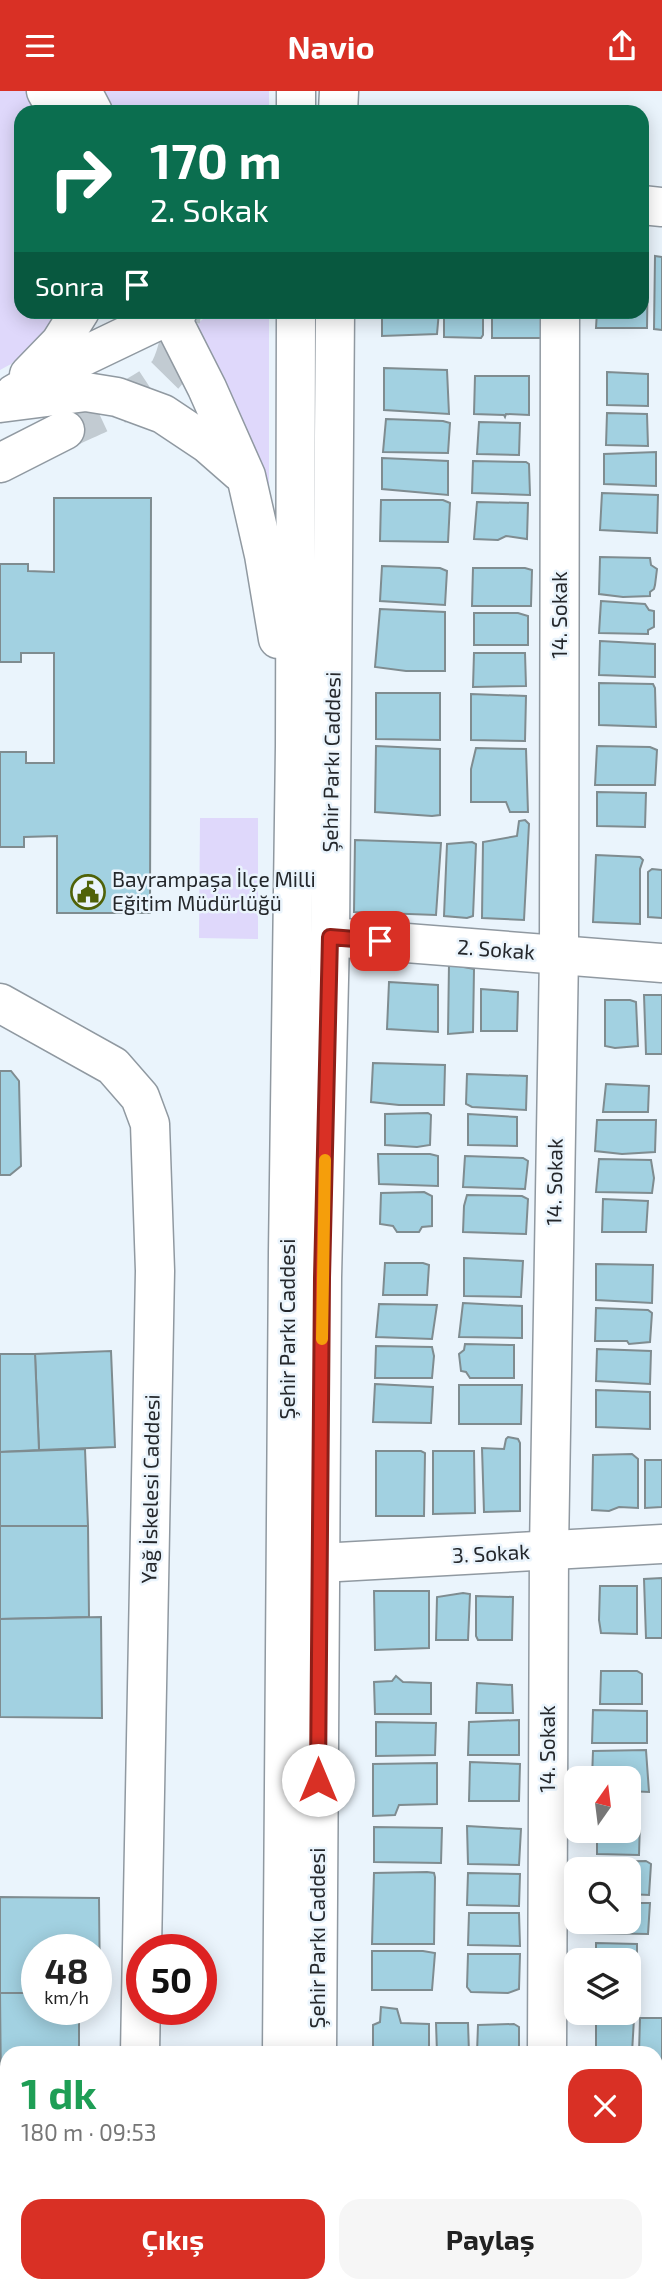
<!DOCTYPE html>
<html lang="tr">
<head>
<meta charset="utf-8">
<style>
	body { margin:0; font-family:"Exo 2",sans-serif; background:#f6f6f6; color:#222; height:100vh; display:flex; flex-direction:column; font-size:26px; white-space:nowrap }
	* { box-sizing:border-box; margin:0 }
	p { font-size:23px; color:#767676 }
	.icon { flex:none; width:38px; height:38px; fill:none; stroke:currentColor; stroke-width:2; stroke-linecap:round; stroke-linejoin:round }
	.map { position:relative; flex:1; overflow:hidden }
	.drawer { position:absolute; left:0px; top:1955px; width:663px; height:247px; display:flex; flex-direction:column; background:#fff; border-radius:21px 21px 0 0; box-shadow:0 4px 18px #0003 }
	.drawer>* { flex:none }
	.banner { position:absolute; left:14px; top:14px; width:635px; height:214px; border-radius:21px; box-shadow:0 4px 18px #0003; background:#0b6e4f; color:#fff; overflow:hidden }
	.needle { width:46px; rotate:14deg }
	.controls { position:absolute; left:564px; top:1675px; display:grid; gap:14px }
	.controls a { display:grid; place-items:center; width:77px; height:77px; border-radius:14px; background:#fff; box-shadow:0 4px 18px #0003; font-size:35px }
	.speed { position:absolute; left:21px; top:1843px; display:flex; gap:14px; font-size:35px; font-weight:700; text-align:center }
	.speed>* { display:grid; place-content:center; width:91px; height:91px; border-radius:50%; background:#fff; box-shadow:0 4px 18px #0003; line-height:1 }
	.speed small { font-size:18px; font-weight:400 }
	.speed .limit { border:10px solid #d22; background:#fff; color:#111 }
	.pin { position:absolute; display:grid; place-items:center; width:60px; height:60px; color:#fff; margin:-30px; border-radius:14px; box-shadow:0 4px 10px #0006 }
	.me { position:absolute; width:77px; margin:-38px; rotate:0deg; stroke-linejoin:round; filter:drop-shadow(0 0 5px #0008) }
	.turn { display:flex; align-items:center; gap:24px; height:147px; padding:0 21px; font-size:32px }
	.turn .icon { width:91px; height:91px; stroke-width:2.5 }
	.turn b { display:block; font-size:49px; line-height:60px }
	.then { display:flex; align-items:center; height:66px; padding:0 21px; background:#0003; gap:14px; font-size:26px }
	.round { display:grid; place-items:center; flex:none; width:74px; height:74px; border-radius:21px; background:#f6f6f6 }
	.head { display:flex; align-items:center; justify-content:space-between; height:119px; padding:0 21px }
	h1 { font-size:42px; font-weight:700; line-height:52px; color:#1e9e55 }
	.cta { display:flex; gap:14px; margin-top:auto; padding:14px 21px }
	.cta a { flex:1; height:80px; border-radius:21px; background:#d93025; color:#fff; font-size:28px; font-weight:700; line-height:80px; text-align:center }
	.cta a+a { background:#f6f6f6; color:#222 }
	header { display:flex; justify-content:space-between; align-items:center; height:91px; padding:0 21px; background:#d93025; color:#fff; font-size:32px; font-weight:700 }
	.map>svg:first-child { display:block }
</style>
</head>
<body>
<header><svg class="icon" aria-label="menu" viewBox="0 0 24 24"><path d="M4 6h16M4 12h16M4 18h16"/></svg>Navio<svg class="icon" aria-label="share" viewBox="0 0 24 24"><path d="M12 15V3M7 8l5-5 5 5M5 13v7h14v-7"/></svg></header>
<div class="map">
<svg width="662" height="2200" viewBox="0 0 662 2200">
	<rect width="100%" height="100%" fill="#eaf4fc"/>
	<g fill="#dfd8fb">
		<path d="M0,0H28L41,21H21V220L61,221L53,236L11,273L0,279Z"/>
		<path d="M103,0H269V21H113Z"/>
		<path d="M211,221H269V408L195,235Z"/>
		<path d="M200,727H258V848L199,847Z"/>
	</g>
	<g fill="#a2d1e1" stroke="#7f8c90" stroke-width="2">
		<path d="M642,165L648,166L647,237H596L597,220H642Z"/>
		<path d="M655,165L662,166V239L654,238Z"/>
		<path d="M382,220H439L437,243L382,245Z"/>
		<path d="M444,220H483V244L481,247L444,246Z"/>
		<path d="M492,220H549L548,247H492Z"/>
		<path d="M384,277L447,279L449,323L384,319Z"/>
		<path d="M607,281L648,283V315L607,314Z"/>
		<path d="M475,285H529V324L506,323L505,326L504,324L474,323Z"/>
		<path d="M607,322L647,323L648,355L606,354Z"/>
		<path d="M386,328L443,330L450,332L448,362L383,361Z"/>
		<path d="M479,331L520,332L519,364L477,363Z"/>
		<path d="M656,361V395L604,393V363Z"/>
		<path d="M382,367L448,370V404L382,398Z"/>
		<path d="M473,370L526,371L529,373L530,404L472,402Z"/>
		<path d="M602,402L658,404L657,442L600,439Z"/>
		<path d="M54,407H151L150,822H57V745L24,746V756H0V661H26V672H54V562H21V571H0V473H28V480L54,481Z"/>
		<path d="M381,409H443L450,412L448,451L380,450Z"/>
		<path d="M477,411L528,412L527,448L506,445L498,449L474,448Z"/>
		<path d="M600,466L650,467L651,474L657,478L655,494L654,498L650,501V505L623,506L599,503Z"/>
		<path d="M382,475L440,477L447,480L445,514L380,510Z"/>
		<path d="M473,477H525L532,479L531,515H472Z"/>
		<path d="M601,510L645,513L649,519L654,520V536L648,539V543L599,542Z"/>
		<path d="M380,518L445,521V580H406L375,576Z"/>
		<path d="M474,522H518L528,525V554H474Z"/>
		<path d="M600,550L655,553V586L599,584Z"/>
		<path d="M474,562H525L526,595L473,596Z"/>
		<path d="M599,592L653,593L655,597L656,636L599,634Z"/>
		<path d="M376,602H440V649L376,648Z"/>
		<path d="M471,603L526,605L525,650L471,649Z"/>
		<path d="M376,655L440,658V724L432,725L375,721Z"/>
		<path d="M597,655L650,656L657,659L655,694H595Z"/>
		<path d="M476,657L526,658L528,721H510L506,711H471V678Z"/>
		<path d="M597,701L646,702L645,736L597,735Z"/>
		<path d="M525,729L529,733L524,829L482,827L483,751L517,745L519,730Z"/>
		<path d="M355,749L441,752L436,824L354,821Z"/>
		<path d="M472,751L476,753L473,825L467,827L444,825L447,753Z"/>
		<path d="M596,764L640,766L643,769L640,778V833L593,831Z"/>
		<path d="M652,778L662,779V827L648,826V781Z"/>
		<path d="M449,873L474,878L473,941L448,943Z"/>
		<path d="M389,891L438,894V941L387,938Z"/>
		<path d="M481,898L518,901L517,940H481Z"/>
		<path d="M644,904H662V963H646Z"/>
		<path d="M605,909H630L636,911L638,955L615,957L605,955Z"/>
		<path d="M373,972L445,974L444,1014H399L371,1011Z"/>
		<path d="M0,980H11L19,990L21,1075L10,1084H0Z"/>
		<path d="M467,983L527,985L526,1019L472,1016L466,1013Z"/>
		<path d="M606,993L649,995L648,1021H603Z"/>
		<path d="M428,1022L431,1024L430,1054L417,1056L385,1054V1023Z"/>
		<path d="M468,1023L517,1026V1055L468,1054Z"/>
		<path d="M597,1029H656L655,1061L622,1063L595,1060Z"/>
		<path d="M378,1063H430L438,1065V1095L379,1093Z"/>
		<path d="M465,1065L523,1067L528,1070L525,1098L463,1096Z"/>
		<path d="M599,1068L651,1069L654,1087L652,1102L596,1101Z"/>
		<path d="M424,1101L432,1105V1135L422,1136L419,1141H397L393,1135L380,1133L381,1102Z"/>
		<path d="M467,1104L522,1105L528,1108L526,1143L463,1141L464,1115Z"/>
		<path d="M603,1108L648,1110L646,1141H602Z"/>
		<path d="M464,1167L523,1170L521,1206L464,1205Z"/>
		<path d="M385,1172H423L429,1174L427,1204H383Z"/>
		<path d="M596,1173L653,1174L652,1212L596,1209Z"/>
		<path d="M463,1212L522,1215V1247L459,1246Z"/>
		<path d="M379,1213L437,1214L432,1248L376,1246Z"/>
		<path d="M596,1217L648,1219L652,1222L650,1251L629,1253L627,1250H595Z"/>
		<path d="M465,1253L514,1254V1287H470L466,1281L461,1280L459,1263L464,1259Z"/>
		<path d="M376,1255L432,1256L434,1265L432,1287H375Z"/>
		<path d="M597,1258L651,1260L650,1293L596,1290Z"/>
		<path d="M111,1260L115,1356L39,1359L35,1263Z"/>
		<path d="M0,1263H35L39,1359L0,1361Z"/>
		<path d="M375,1293L433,1296L431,1332L373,1331Z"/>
		<path d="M459,1294H522L521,1333H459Z"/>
		<path d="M596,1299L650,1301V1338L596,1336Z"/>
		<path d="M508,1346L518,1348L520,1352V1420L484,1421L482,1357L504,1358L506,1348Z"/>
		<path d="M85,1358L88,1435H0V1361Z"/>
		<path d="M376,1360H421L425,1362L424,1425H376Z"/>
		<path d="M433,1360H474L475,1422L433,1423Z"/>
		<path d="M632,1363L638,1368V1417L619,1416L609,1420L592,1419L593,1364Z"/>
		<path d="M645,1369H662V1416L645,1417Z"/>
		<path d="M0,1435H88L89,1526L0,1528Z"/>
		<path d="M662,1487V1547H646L644,1488Z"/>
		<path d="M600,1495H637V1543L601,1542L599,1529Z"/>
		<path d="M374,1500H429V1557L375,1559Z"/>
		<path d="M463,1502L470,1503L468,1549H436L437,1506Z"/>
		<path d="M476,1505L513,1506L512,1549H478L476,1545Z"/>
		<path d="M101,1526L102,1627L0,1626V1528Z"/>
		<path d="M601,1580H637L642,1583V1613H600Z"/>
		<path d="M396,1585L403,1591L431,1592V1623H375L374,1591L392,1590Z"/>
		<path d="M477,1592L512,1594L513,1622H476Z"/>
		<path d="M593,1619L647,1620V1652H592Z"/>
		<path d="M519,1629V1664H468L469,1631Z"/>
		<path d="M376,1631L436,1632L435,1664L376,1665Z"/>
		<path d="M646,1659L649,1701L628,1700V1687H592L593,1660Z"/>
		<path d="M470,1671L520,1673L519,1710H469Z"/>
		<path d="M437,1672V1713L399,1714L395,1724L373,1725V1673Z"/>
		<path d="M628,1731H640L639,1764L597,1763V1740H628Z"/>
		<path d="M467,1735L521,1738L519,1774L468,1773Z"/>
		<path d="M374,1736L442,1737L441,1772L374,1771Z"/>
		<path d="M646,1770L651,1773L649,1804L628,1803V1778H593L594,1771Z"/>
		<path d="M427,1781L434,1782L435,1786L434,1853H372L374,1782Z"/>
		<path d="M468,1782L520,1783L519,1815L467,1814Z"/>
		<path d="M0,1806L99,1807L100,1900H96V1858H37V1902H0Z"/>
		<path d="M628,1812H650L648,1843L592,1842V1830H628Z"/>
		<path d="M469,1822H519L520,1855L468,1854Z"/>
		<path d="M596,1852L637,1853V1885H628V1869H596Z"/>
		<path d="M372,1860H423L435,1862L432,1899H372Z"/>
		<path d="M468,1863H520L519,1898L508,1902L471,1901L467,1896Z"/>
		<path d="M0,1902H37V1918H79V1962H7V1998H1Z"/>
		<path d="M381,1916L397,1918L401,1932L429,1933V1962H373V1934L380,1931Z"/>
		<path d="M596,1926L634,1927L632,1962H596Z"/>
		<path d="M640,1927H662V1979H656V1962H639Z"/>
		<path d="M436,1932H468L469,1962H437Z"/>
		<path d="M514,1933L519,1936V1962H477L478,1934Z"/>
		<path d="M1,1998H7V2081H2Z"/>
		<path d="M2,2081H7V2174H0Z"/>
		<path d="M656,2106H662V2145L656,2113Z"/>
		<path d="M0,2174H7V2194H83V2200H0Z"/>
		<path d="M392,2194H452L418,2200H392Z"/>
	</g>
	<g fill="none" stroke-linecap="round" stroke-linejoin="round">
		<path stroke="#c2cbd2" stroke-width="38" stroke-dasharray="38 19" stroke-linecap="butt" d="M65,339C89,327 156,300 169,279C179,260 180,241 182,220"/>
		<g stroke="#9099a1" stroke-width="41">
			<g id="street">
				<path d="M642,114L662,116"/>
				<path d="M330,846L662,872"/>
				<path d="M0,912L113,975L140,1006L150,1033L155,1180L140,1962"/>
				<path d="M320,1472L662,1453"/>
				<path d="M547,1962L549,1459L559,863L560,220"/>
				<path d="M626,2194V2200"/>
				<path d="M135,2200V2194"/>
			</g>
		</g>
		<g stroke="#9099a1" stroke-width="41">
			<g id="secondary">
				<path d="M46,0L58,21"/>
				<path d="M296,21V0"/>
				<path d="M338,21L339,0"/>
				<path d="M168,220L207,297L246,385L264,464L278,548"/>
				<path d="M29,284L60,252L80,220"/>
				<path d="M14,303L57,278L178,220"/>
				<path d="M0,312L86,301L117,306L163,323L208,353L240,381"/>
				<path d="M282,1962L288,1162L295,655L296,220"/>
				<path d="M317,1962L322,1187L330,846L335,220"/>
				<path d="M656,2048H662"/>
				<path d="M313,2194V2200"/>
			</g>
		</g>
		<g stroke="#9099a1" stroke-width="41">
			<g id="primary">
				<path d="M82,0L93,21"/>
				<path d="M0,372L65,339"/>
			</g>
		</g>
		<use href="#street" stroke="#fff" stroke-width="38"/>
		<use href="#secondary" stroke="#fff" stroke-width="38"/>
		<use href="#primary" stroke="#fff" stroke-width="38"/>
	</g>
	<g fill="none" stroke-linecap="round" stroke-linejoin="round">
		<g stroke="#8d1f18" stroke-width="18">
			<path id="route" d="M318,1689L322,1187L330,846L380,850"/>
		</g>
		<use href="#route" stroke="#d93025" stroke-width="12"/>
		<path stroke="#f59e0b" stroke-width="12" d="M322,1248L325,1069"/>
	</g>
	<defs>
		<g id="civic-ring" transform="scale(1.75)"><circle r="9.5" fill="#eaf4fc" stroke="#4f6208" stroke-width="1.5"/><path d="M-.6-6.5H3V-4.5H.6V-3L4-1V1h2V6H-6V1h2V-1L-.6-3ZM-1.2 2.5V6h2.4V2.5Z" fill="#4f6208"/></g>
	</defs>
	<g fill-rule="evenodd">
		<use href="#civic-ring" x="88" y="801"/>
	</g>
	<g text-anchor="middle" stroke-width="5" stroke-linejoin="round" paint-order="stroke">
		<g font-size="21" fill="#24272b" stroke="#eaf4fc">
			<text transform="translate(560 524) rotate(-90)" y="7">14. Sokak</text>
			<text transform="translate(332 671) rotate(-89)" y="7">Şehir Parkı Caddesi</text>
			<text transform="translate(496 859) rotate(4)" y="7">2. Sokak</text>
			<text transform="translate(555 1091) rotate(-89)" y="7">14. Sokak</text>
			<text transform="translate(288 1238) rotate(-90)" y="7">Şehir Parkı Caddesi</text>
			<text transform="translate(151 1398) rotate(-89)" y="7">Yağ İskelesi Caddesi</text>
			<text transform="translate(491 1463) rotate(-3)" y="7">3. Sokak</text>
			<text transform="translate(548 1658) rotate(-90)" y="7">14. Sokak</text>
			<text transform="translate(318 1847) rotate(-90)" y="7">Şehir Parkı Caddesi</text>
		</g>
		<g font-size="21" fill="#24272b" stroke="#eaf4fc" text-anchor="start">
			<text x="112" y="796">Bayrampaşa İlçe Milli<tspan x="112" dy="24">Eğitim Müdürlüğü</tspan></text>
		</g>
	</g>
</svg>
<div class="controls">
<a><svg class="needle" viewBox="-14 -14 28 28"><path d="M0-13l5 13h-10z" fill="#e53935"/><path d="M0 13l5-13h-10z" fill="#767676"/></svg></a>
<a><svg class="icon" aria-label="search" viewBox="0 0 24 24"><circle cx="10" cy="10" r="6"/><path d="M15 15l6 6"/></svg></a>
<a><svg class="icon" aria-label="layers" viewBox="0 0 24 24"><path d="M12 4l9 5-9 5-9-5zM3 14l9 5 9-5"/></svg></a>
</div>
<div class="speed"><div>48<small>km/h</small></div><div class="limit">50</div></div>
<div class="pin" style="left:380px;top:850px;background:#d93025"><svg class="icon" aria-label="arrive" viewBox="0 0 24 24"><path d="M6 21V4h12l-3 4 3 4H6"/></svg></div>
<svg class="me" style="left:318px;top:1689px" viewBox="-20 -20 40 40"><circle r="19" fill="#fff"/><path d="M0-13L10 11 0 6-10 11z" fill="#d93025"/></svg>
<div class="banner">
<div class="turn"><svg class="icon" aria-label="right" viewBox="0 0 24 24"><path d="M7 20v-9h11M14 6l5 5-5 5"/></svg><div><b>170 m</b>2. Sokak</div></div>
<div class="then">Sonra<svg class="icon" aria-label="arrive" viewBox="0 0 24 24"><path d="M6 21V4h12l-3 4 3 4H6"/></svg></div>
</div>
<section class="drawer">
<div class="head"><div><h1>1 dk</h1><p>180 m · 09:53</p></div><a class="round" style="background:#d93025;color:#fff"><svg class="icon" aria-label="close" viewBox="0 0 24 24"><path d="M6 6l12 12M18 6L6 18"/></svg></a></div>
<div class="cta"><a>Çıkış</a><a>Paylaş</a></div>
</section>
</div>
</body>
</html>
